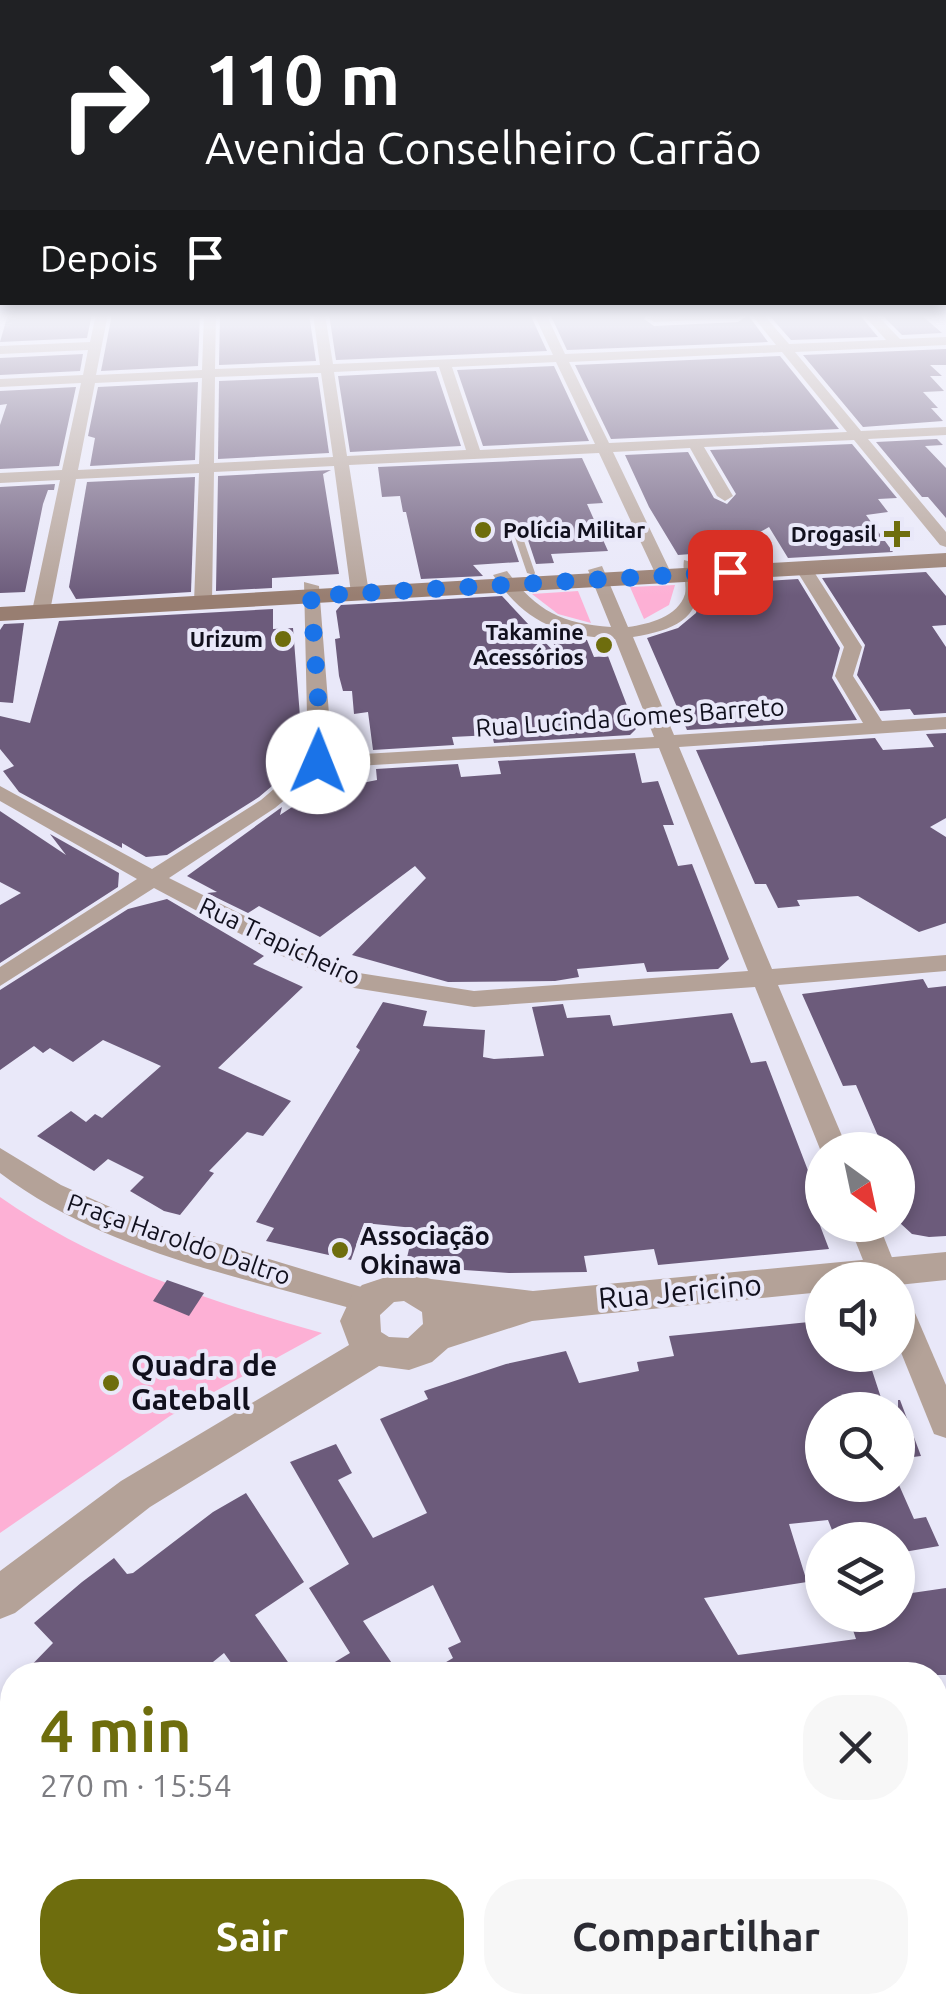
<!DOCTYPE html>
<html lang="pt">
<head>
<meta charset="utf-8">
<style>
	body { margin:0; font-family:Ubuntu,sans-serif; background:#f7f7f7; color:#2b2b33; height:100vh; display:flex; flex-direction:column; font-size:38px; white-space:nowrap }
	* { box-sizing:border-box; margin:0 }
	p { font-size:32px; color:#7c7c81 }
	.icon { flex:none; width:55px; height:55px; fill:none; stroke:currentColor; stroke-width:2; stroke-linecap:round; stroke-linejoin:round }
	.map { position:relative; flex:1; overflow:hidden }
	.panel { position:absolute; left:0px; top:1662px; width:948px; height:352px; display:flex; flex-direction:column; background:#fff; border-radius:40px 40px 0 0; box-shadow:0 5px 15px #0003 }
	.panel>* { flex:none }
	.banner { position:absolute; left:0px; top:0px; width:948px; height:305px; box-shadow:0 5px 15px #0003; background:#202124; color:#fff; overflow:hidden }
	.needle { width:65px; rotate:147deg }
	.tools { position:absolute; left:805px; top:1132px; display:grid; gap:20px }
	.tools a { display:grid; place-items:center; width:110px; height:110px; border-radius:50%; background:#fff; box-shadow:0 5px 15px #0003; font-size:50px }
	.pin { position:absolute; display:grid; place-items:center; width:85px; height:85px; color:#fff; margin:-42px; border-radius:20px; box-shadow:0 5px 15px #0006 }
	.me { position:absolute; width:110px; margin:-55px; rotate:1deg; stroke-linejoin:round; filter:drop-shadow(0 0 8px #0008) }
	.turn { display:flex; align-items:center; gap:35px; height:210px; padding:0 40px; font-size:45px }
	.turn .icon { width:130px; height:130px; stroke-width:2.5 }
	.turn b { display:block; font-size:70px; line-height:85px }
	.then { display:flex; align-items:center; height:95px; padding:0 40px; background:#0003; gap:20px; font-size:38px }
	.round { display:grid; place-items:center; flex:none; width:105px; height:105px; border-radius:40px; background:#f7f7f7 }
	.head { display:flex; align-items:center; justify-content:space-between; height:170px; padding:0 40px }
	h1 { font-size:60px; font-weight:700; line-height:75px; color:#6e6d0d }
	.button { display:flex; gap:20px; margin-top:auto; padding:20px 40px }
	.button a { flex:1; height:115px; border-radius:40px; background:#6e6d0d; color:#fff; font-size:40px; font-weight:700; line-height:115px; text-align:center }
	.button a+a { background:#f7f7f7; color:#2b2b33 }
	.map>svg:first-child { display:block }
</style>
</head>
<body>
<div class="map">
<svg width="946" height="2013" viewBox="0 0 946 2013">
	<rect width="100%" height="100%" fill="#e9e8f9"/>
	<g fill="#fdb0d5">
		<path d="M675,585L669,605L644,619L630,587Z"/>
		<path d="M578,591L591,623L558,614L532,594Z"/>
		<path d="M0,1197C97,1265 209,1301 322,1333L170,1416L0,1533Z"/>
	</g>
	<g fill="#6c5b7b">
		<path d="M8,314H92L87,338L0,342Z"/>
		<path d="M112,314H200L198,366L101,371Z"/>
		<path d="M220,314H309L316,361L219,365Z"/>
		<path d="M329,314H530L547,351L336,360Z"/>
		<path d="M550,314H648L644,319L654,326L738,322L748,315L768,342L567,350Z"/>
		<path d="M768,314H859L878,337L791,340Z"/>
		<path d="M881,314H920L942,333L902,335Z"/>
		<path d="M946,349V365H930L942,376H930L944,391L923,392L938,408H931L943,421L863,427L803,355Z"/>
		<path d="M83,354L80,371L0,375V358Z"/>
		<path d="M780,356L839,429L611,439L575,365Z"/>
		<path d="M554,366L589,441L483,446L457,370Z"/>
		<path d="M436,371L461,446L350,452L338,376Z"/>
		<path d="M318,377L329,453L218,459L219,381Z"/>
		<path d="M198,382L195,460L90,466L95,438L88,436L98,387Z"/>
		<path d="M76,387L59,466L0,469V425L7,404L0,405V391Z"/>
		<path d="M937,439L943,445L925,446L946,468V518L928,497H922L876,442Z"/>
		<path d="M852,444L897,498L878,499L888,512L866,515L893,552L788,558L769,527L706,563L704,553L678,555L649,507L625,455L688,452L714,498L727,504L736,494L710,450Z"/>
		<path d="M582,458L603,503L587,504L608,551L551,554L554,563L536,564L525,531L512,527L509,533L519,562L473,565L483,576L421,579L406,512H403L400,496L382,497L378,467Z"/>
		<path d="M331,470L323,474L339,574L272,578V588L216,591L218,476Z"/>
		<path d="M195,477L191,592L76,599L69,587L87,482Z"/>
		<path d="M55,484L54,490H48L43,504L25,592L0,593V487Z"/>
		<path d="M926,572L946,596V625L932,626L946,647V713L914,715L910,709L880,711L857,675L865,645L822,578Z"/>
		<path d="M798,579L840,648L832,678L857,720L687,730L647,638L678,628L696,613L703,585Z"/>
		<path d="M502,596L557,655L550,631L587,640L594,657L608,656L636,729L630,735L494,743L492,735L452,737L454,745L373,750L368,712L354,714L352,691H343L339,676L335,639L340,638L336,611L341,605Z"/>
		<path d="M273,609V629L293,628L302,742L291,770L259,797L167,855L146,857L122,843V848L19,792L3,771L14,766L0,749V716L30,723L59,621Z"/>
		<path d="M24,623L13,703L0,702V630L4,624Z"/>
		<path d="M946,733V818L930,827L946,837V923L919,932L858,896L797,900L800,906L778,908L766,884H755L696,750L875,738L883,750L934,747L926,734Z"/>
		<path d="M635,753L642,783L658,781L674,825H663L678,866L692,864L729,959L718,969L647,972L644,963L577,969L579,977L555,981L448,982L352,955L426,878L415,866L320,937L259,906L248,913L207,893L217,892L187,876L282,807L280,815L336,778L337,788L377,780L376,769L458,764L461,777L501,774L498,761Z"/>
		<path d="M0,811L66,855L50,834L119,873L118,887L0,963V905L21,893L0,882Z"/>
		<path d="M167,899L264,956L253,964L303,987L218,1068L291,1101L263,1136L247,1132L209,1171L214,1173L180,1215L164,1211L130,1191L144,1177L108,1159L94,1171L37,1136L71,1111L86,1122L95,1114L102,1118L161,1066L103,1040L73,1062L50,1048L43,1053L34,1046L0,1070V990L128,909Z"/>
		<path d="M923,979L928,988L946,986V1236L929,1237L912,1234L900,1223L898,1150H884L856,1085L843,1086L802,994Z"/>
		<path d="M383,1002L427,1011L423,1026L485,1030L483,1057L494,1059L544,1056L532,1007L563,1004L567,1018L610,1015L613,1026L732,1013L751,1063L766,1061L817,1194H808L829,1249L658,1265L654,1249L584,1256L587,1272L509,1273L405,1266L414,1228L364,1223L351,1260L266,1241L274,1228L256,1222L360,1050L356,1047Z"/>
		<path d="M167,1280L204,1293L189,1316L153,1301Z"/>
		<path d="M819,1321L822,1355H867L885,1410H822V1485H899L914,1519L926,1517L939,1546L898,1553V1540H836L828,1520L789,1524L807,1582L704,1598L738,1655L856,1639L848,1615H898V1595L946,1588V1675H685V1671L675,1675H424L453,1658L448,1648L461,1642L433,1585L363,1621L400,1675H313L350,1653L309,1588L349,1564L290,1462L336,1444L352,1473L338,1480L373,1538L427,1513L380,1419L428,1399L424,1391L506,1364L566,1351L579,1383L639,1371L637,1362L674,1356L669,1336Z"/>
		<path d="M898,1400H900L921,1456L898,1459Z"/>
		<path d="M246,1493L304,1582L255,1615L297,1675H240L224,1653L197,1675H22L53,1643L34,1623L82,1582L114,1558L127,1574L133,1573L213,1512Z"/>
	</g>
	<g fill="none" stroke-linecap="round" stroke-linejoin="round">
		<path fill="#b4a298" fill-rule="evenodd" d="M514,530L521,532L535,573L534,575L527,573L513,532Z"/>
		<g fill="#b4a298" fill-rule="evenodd">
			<path d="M96,314H108L96,375L202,370L204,314H216L215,369L320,365L313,314H325L333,364L553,355L534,314H546L565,354L776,345L751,314H763L789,344L886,340L863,314H876L900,339L946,337V345L795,352L861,431L946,427V435L868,439L946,532V547L940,545L854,440L704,447L733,496L725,501L717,496L690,448L613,452L672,575L664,580L656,575L599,453L349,465L369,593L360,598L351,593L334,466L214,472L212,602L203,607L194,602L199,473L76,479L50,611L47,615H35L32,611L60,480L0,483V473L62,470L81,383L0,387V379L83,375L88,350L0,354V346L90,342ZM782,352L847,432L609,443L569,362ZM556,362L595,444L480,450L452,367ZM439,367L466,450L347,456L334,372ZM321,373L333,457L214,463L215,377ZM202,378L199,464L78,470L95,383Z"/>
			<path d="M661,314H744L738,318L654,322L648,318Z"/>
			<path d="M684,560L698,564C706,616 680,629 633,637L674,735L863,723L835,676L844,647L795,568L803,563L809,564L862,647L853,676L882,721L946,717V729L679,747L772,969L946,955V971L778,985L848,1150H822V1154L755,987L474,1007L354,988L280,955L154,888L0,986V967L137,879L0,801V786L152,869L261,800L308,760L304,582L319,586L330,727L329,756L654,737L615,639C558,635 526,623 493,575L507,571C536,611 562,624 611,627L588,570L602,566L628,627C649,624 678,617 685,594C687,584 682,571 684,560ZM659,748L748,971L474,991L359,973L169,878L275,808L323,768Z"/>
			<path d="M0,1148L61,1185L137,1219L368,1289L379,1292L383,1301L379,1310L368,1313C245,1278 104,1252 0,1173Z"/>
			<path d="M849,1225H879L901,1280L898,1287V1280H871Z"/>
			<path d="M898,1295L909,1299L946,1385V1438L934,1434L898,1345Z"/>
			<path d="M946,1870V1912L935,1916V1874Z"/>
			<path d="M676,2002H731L726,2013H672Z"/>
		</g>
		<path fill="#b4a298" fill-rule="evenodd" d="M946,1252V1280L898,1285V1280H822V1292L532,1321L448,1348L432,1362L409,1370L379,1366L150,1507L15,1613L0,1619V1571L121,1481L349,1345L340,1321L352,1295L362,1285L404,1271L431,1279L533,1291ZM404,1301L422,1312L423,1324L408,1338L389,1337L381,1332L380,1315L394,1302Z"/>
		<path fill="#987e71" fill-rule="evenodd" d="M946,553V567L0,621V607Z"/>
	</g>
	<linearGradient id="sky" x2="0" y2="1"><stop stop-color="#8ba7ea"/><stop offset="0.53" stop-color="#f5f5fc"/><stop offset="1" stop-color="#f5f5fc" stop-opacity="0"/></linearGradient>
	<rect width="946" height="596" fill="url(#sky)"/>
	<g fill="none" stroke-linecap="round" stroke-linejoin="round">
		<path stroke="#1a73e8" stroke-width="18" stroke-dasharray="0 32.4" d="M318,762L320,728L311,596L730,572"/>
	</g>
	<g fill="#6e6d0d" stroke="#e9e8f9" stroke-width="4">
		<circle cx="483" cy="530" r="10"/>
		<path d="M892 519h10v10h10v10h-10v10h-10v-10h-10v-10h10z"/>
		<circle cx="283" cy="639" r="10"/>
		<circle cx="604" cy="645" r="10"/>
		<circle cx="340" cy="1250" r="10"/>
		<circle cx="111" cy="1383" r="10"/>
	</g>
	<g text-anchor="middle" stroke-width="8" stroke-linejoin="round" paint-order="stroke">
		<g font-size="22" font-weight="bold" fill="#11101d" stroke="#e9e8f9" text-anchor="end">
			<text x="503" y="538" text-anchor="start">Polícia Militar</text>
			<text x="877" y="542">Drogasil</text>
			<text x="584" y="640">Takamine<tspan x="584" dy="25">Acessórios</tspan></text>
			<text x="263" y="647">Urizum</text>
		</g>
		<g font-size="25" fill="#11101d" stroke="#e9e8f9">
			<text transform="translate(630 717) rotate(-4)" y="9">Rua Lucinda Gomes Barreto</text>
			<text transform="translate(280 941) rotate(25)" y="9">Rua Trapicheiro</text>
			<text transform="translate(179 1239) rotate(19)" y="9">Praça Haroldo Daltro</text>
		</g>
		<g font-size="25" font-weight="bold" fill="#11101d" stroke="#e9e8f9" text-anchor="start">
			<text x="360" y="1245">Associação<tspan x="360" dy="29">Okinawa</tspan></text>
		</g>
		<g font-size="30" fill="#11101d" stroke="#e9e8f9">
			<text transform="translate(680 1292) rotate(-5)" y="10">Rua Jericino</text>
		</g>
		<g font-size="30" font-weight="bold" fill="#11101d" stroke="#e9e8f9" text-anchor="start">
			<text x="131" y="1376">Quadra de<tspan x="131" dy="34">Gateball</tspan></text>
		</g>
	</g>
</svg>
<div class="tools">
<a><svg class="needle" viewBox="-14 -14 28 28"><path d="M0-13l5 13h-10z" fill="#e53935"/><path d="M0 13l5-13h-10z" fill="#7c7c81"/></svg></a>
<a><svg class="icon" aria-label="sound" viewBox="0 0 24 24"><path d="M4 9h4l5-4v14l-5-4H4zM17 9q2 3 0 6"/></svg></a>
<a><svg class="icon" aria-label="search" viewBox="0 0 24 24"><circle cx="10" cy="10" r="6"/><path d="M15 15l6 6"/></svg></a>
<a><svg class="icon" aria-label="layers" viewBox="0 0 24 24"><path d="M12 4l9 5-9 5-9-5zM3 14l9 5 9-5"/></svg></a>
</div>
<div class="pin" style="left:730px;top:572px;background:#d93025"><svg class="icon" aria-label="arrive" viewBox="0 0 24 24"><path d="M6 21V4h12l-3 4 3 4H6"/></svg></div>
<svg class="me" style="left:318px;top:762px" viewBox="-20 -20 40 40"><circle r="19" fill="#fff"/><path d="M0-13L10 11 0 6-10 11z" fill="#1a73e8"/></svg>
<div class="banner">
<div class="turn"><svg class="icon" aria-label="right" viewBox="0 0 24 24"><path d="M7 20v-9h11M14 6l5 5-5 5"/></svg><div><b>110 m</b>Avenida Conselheiro Carrão</div></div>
<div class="then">Depois<svg class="icon" aria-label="arrive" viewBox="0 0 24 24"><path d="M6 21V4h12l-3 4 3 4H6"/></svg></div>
</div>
<section class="panel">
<div class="head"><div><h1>4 min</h1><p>270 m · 15:54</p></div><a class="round"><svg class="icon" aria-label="close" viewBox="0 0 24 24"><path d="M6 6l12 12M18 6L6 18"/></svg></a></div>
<div class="button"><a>Sair</a><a>Compartilhar</a></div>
</section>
</div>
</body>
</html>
